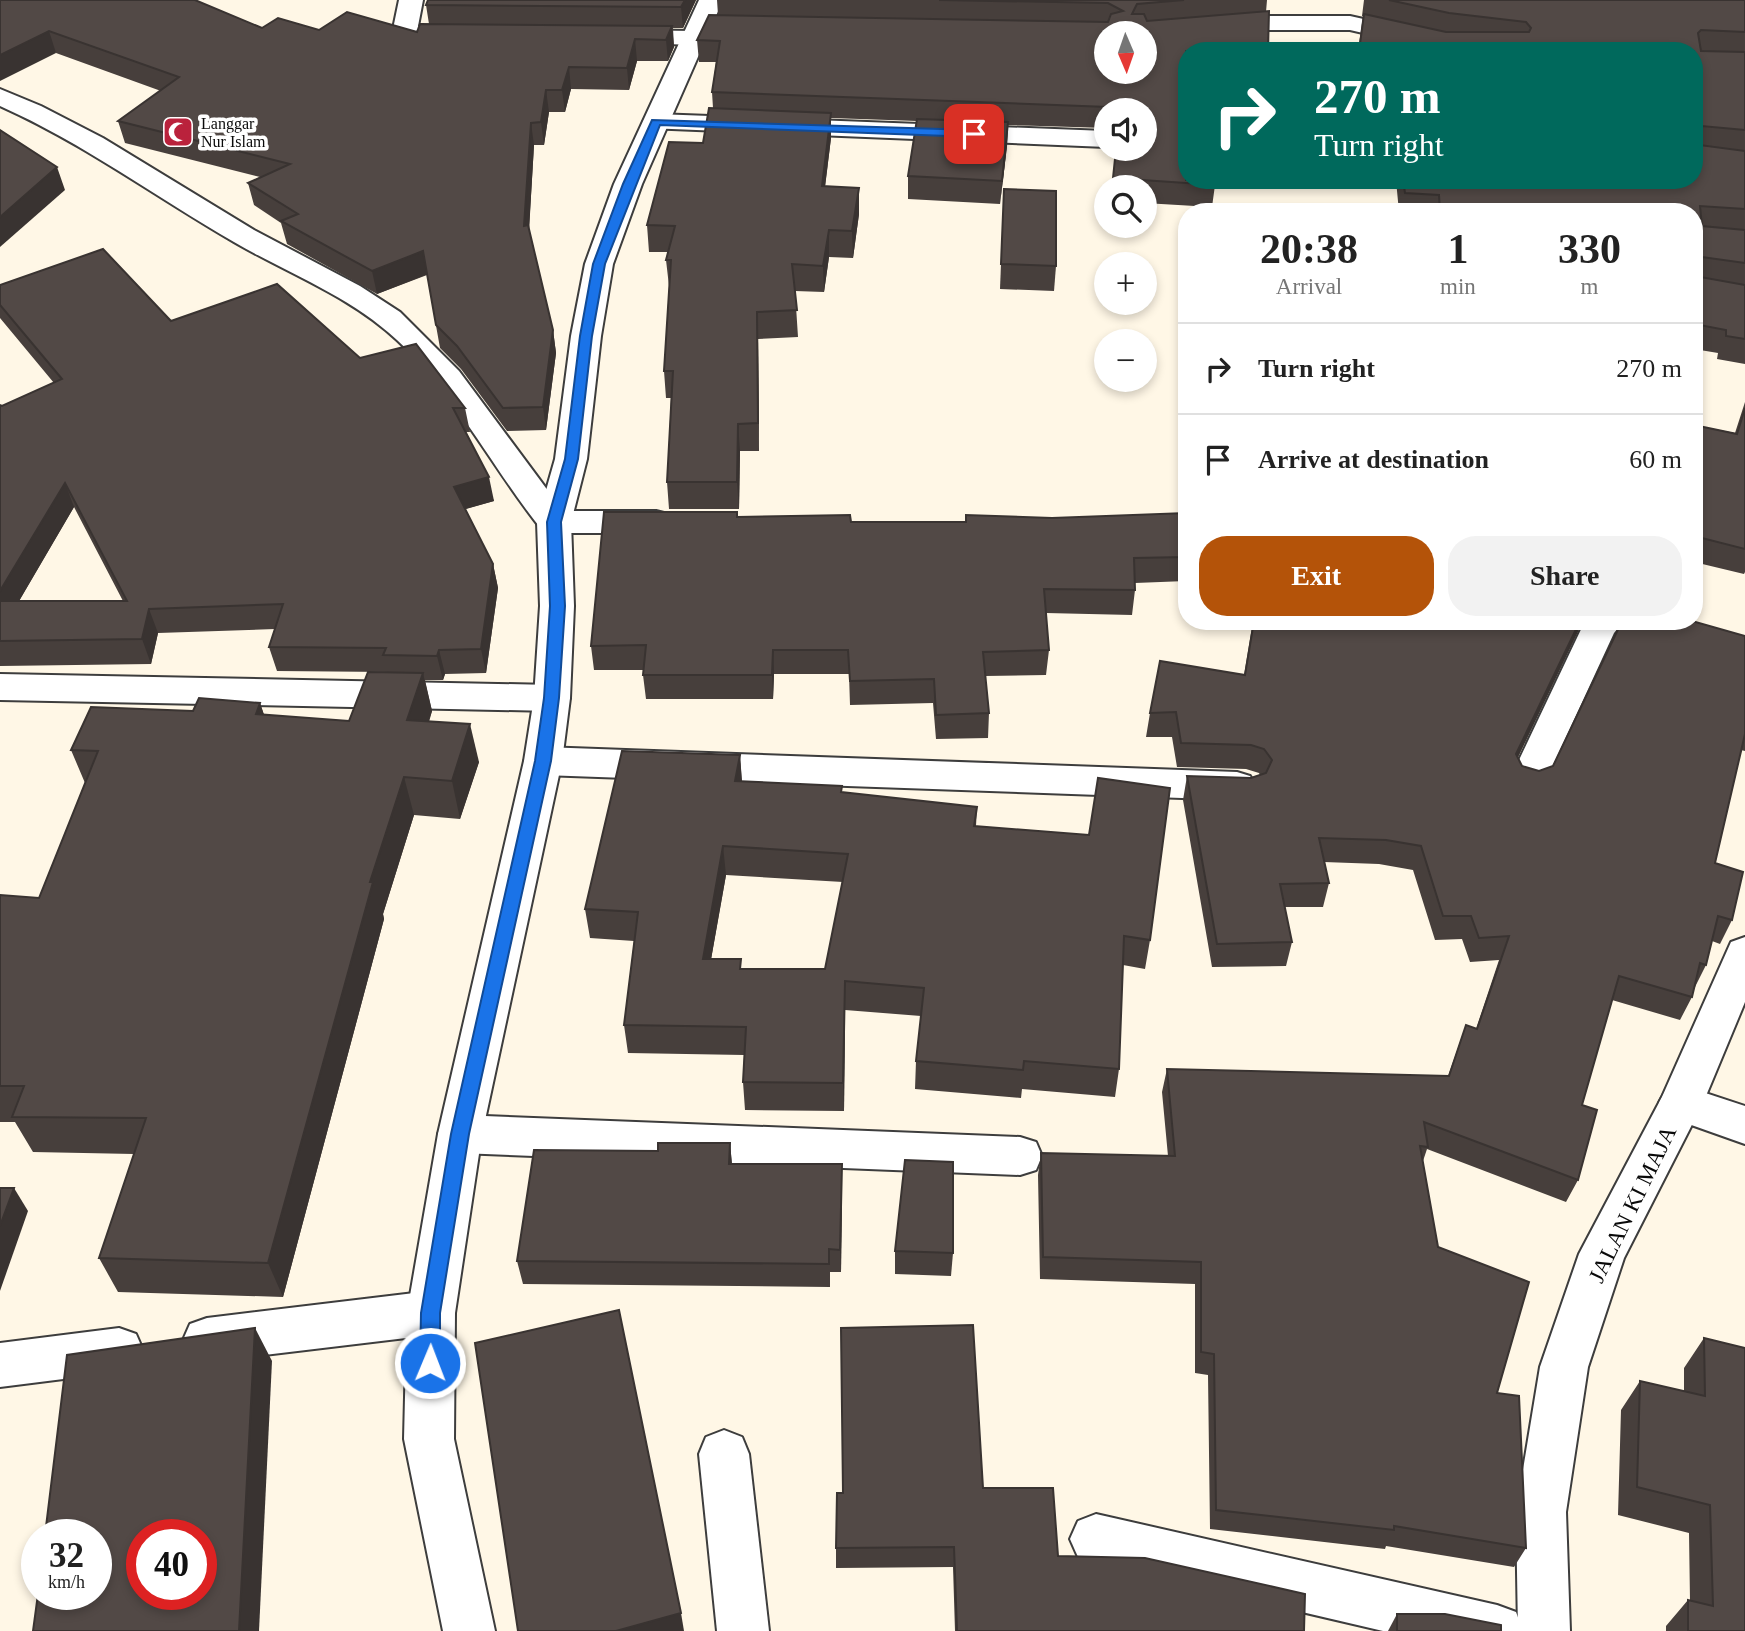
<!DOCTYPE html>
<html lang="en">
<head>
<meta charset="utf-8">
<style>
	body { margin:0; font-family:Georgia,serif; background:#f2f2f2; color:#222; height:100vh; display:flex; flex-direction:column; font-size:26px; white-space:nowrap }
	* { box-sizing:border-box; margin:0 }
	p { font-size:23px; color:#767676 }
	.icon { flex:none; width:38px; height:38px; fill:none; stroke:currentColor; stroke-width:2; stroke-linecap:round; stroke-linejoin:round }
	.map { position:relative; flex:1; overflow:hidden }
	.details { position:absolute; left:1178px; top:203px; width:525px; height:427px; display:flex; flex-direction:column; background:#fff; border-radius:28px; box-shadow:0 4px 10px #0003 }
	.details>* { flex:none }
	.hud { position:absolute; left:1178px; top:42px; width:525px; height:147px; border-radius:28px; box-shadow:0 4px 10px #0003; background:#00695c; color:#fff; overflow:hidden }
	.needle { width:46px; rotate:178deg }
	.controls { position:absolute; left:1094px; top:21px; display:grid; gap:14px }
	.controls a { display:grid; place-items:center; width:63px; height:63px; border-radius:50%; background:#fff; box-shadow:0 4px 10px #0003; font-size:35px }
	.speed { position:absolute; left:21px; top:1519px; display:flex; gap:14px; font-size:35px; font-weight:700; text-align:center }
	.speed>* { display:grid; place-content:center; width:91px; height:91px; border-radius:50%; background:#fff; box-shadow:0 4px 10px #0003; line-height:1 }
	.speed small { font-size:18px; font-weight:400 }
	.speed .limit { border:10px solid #d22; background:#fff; color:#111 }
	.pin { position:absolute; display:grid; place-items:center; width:60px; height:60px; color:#fff; margin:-30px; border-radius:14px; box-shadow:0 4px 10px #0006 }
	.me { position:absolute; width:77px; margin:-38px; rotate:1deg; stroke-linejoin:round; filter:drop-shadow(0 0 5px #0008) }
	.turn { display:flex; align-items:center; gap:24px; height:147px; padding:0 21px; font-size:32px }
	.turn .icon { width:91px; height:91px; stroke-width:2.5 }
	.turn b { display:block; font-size:49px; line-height:60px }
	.eta { display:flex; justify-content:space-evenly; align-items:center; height:119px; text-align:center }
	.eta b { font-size:42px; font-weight:600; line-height:49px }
	.button { display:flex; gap:14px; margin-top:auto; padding:14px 21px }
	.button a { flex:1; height:80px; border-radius:28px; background:#b45309; color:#fff; font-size:28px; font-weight:600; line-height:80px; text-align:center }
	.button a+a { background:#f2f2f2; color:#222 }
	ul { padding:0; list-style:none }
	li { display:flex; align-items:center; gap:21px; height:91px; padding:0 21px; border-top:2px solid #e0e0e0 }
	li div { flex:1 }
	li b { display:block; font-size:26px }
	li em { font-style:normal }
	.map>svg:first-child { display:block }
</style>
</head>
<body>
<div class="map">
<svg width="1745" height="1631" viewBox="0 0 1745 1631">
	<rect width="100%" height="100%" fill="#fff7e6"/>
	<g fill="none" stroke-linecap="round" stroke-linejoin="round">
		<g stroke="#3d3d3d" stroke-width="4">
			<g id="minor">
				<path d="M399,0H423L418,26L463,31L466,36L463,41C443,46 406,48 393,29Z"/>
				<path d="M1254,16H1350L1444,37L1511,44L1520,46L1523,51H1441L1350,30H1254L1144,40V33H1132L1135,28L1144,26Z"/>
				<path d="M620,30L694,31L703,33L706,38L703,43L694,45L611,42L608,37L611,32Z"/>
				<path d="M0,89L41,106L103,138L254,230L360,286L400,312L459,371L563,511H656L668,514L673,522L668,530L656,533H554L542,530C492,468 456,394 397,340C350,296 289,274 234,242C156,197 83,143 0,106Z"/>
				<path d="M656,114L1106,131V147L647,128L643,122L647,116Z"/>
				<path d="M1585,621H1624L1614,633L1542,789L1529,793L1516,789L1510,779Z"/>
				<path d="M0,674L552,685L565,689L570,698L565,707L552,711L0,700Z"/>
				<path d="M543,747L1237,772L1250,776L1256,786L1250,796L1237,800L543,775L530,771L524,761L530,751Z"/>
				<path d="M1681,1085L1745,1106V1144L1666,1116L1659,1103L1666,1090Z"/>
				<path d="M460,1115L1020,1137L1036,1142L1042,1156L1036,1170L1020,1175L460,1153L444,1147L438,1134L444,1121Z"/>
				<path d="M431,1291L448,1298L455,1313L448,1328L431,1335L207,1362L190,1356L183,1340L190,1324L207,1318Z"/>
				<path d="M119,1328L136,1334L143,1350L136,1366L119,1372L0,1387V1343Z"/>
				<path d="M724,1430L742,1437L749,1454L769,1631H717L699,1454L706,1437Z"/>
				<path d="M1096,1514L1497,1605L1516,1612L1523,1631H1383L1096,1564L1078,1557L1070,1539L1078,1521Z"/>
			</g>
		</g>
		<g stroke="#3d3d3d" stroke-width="4">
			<g id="tertiary">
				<path d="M699,0H723L642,184L613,264L601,336L587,459L571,522L574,606L570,698L562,761L482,1134L455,1313L454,1439L495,1631H443L404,1439L407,1313L438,1134L524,761L534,698L540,606L537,522L555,459L571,336L585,264L614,184Z"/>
				<path d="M1745,937V1002L1703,1103L1624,1258L1588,1367L1566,1512L1570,1631H1518L1516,1512L1540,1367L1579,1254L1662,1097L1731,942Z"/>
			</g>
		</g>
		<use href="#minor" fill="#fff" fill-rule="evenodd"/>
		<use href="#tertiary" fill="#fff" fill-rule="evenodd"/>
	</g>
	<g fill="#473f3c" fill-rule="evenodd">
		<path d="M0,0L262,28L417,32L429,24L426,5L428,0H696L683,28H673L674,47L668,61H637L629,90L571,89L565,112H549L544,145H534L529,229L553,330L556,353L546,430L507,431L461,369L440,348L427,275L377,294L287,244L281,223L254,205L248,183L260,177L125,143L118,121L161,91L56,53Z"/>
		<path d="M717,0H1267L1266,12L1186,51L1215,185L1212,207L1144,203V187H1112L1116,149L1144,110H1106V128L1008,125L1007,146L1000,204L908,199V176L917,121L831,118V138L825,186L859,214L853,258L829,257L824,292L795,291L798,337L758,339L759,451H740L739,509H669L667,482L671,398H666L664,371L669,286L666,260L668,252H649L647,225L703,143L713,108L712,92L716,62H699L697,40L718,15Z"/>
		<path d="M1364,0H1745V364L1717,359L1718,353L1694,349V212H1399L1396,180H1694V51H1358L1363,16H1362Z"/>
		<path d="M1004,189L1056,266L1054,291L1000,289Z"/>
		<path d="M0,285L171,321L360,358L465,408L470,432H466L494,501L465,509L493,564L498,588L486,673L445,674L443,680H425L432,711L429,722L479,762L460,819L414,815L383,914L384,919L283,1297L118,1292L99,1258L134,1154L33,1152L15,1122H0V895L39,898L85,783L71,750L193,711L260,703L264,715L349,721L388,672L277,671L269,647L275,629L158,633L151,664L0,666V405L2,406L54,383L0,318ZM74,507L123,601H19Z"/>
		<path d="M1745,402V572L1744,574L1694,562V425L1735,433Z"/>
		<path d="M1186,513V581L1135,583V590L1132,615L1046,613L1049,650L1046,675L985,676L989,713L988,738L936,739L933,703L850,705L849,674H774L773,699H646L643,675L644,670H594L591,646L737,517L851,522H966Z"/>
		<path d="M1253,621H1583L1518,757L1522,766L1539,771L1553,766L1745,636V751L1741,750L1715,863L1732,920L1720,944L1712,941L1706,965L1694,989L1692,997L1680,1020L1612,1000L1582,1105L1578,1180L1566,1202L1427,1149L1423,1161L1438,1247L1497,1393L1526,1548L1514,1567L1386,1546L1385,1549L1210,1529L1208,1375L1195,1373V1284L1040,1279L1038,1175L1041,1153L1168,1156L1162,1092L1167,1069L1448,1076L1466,1025L1476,1029L1499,960L1470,962L1462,939L1435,940L1413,870L1379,864L1324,862L1329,883L1323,907H1285L1292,942L1286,966L1212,967L1183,800L1187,776L1251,778L1260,775L1259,773L1246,769L1177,767L1172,737H1146L1150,713L1244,675Z"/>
		<path d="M740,755L742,781L842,786V792L977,807L976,826L1150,940L1145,969L1123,965L1119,1069L1115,1097L1022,1089L1021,1098L915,1089L916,1061L921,1016L845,1010L844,1111L745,1110L743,1082L744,1055L628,1053L624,1025L634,941L590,938L585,909ZM726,875L843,882L825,969H741V959H711Z"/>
		<path d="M730,1143L732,1164L842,1187L841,1272H830V1287L523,1284L517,1261L658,1151Z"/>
		<path d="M895,1251L953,1253L951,1276L895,1274Z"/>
		<path d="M1704,1338L1745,1631H1666V1626L1688,1600L1690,1601L1689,1533L1618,1515L1621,1410L1640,1381L1684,1391V1368Z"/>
		<path d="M983,1488L1058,1556L1304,1631H955L953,1567L836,1568V1548Z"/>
		<path d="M1397,1614L1501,1631H1388Z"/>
	</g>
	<g fill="#393331">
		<path d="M685,0H696L683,28L681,7Z"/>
		<path d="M672,26L674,47L668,61L666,40Z"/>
		<path d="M49,31L56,53L0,81V55Z"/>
		<path d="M635,39L637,61L629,90L627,68Z"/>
		<path d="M569,67L571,89L565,112L562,90Z"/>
		<path d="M546,90L549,112L544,145L541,122Z"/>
		<path d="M831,113V138L822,212V186Z"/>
		<path d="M1008,122L1007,146L1000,204L1002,181Z"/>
		<path d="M531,123L534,145L528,248L524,226Z"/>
		<path d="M57,167L65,190L0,247V217Z"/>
		<path d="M859,188V214L853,258L852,231Z"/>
		<path d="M829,230V257L824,292L823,266Z"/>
		<path d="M423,251L428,274L377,294L372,271Z"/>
		<path d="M757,312L758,339L759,451L758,423Z"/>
		<path d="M553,330L556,353L546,430L543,407Z"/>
		<path d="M738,424L740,451L739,509L737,482Z"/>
		<path d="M489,477L494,501L459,511L454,487Z"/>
		<path d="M65,483L74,507L5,625L0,614V591Z"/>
		<path d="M493,564L498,588L486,673L481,649Z"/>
		<path d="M149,609L158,633L151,664L142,639Z"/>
		<path d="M1580,621H1583L1508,778L1516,754Z"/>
		<path d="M439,650L445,674L443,680L437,656Z"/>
		<path d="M773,650L774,674L773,699L772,675Z"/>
		<path d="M423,673L432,711L416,758L407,720Z"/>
		<path d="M260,703L273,741L256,714Z"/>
		<path d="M470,724L479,762L460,819L452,781Z"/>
		<path d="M740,755L742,785L735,781Z"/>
		<path d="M404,777L414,815L383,914L384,919L283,1297L268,1263L370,882Z"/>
		<path d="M723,846L726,875L706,988L703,959Z"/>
		<path d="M845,981V1010L844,1111L843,1083Z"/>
		<path d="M730,1143L732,1166L729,1164Z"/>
		<path d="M842,1164V1187L841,1272L840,1250Z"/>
		<path d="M14,1188L28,1211L0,1291V1226Z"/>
		<path d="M255,1328L272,1361L259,1631H239Z"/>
		<path d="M681,1613L684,1631H616Z"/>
	</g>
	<g fill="#524946" stroke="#393331" stroke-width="2" fill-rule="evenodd">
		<path d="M0,0H195L262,28L278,18L319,30L347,12L417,32L420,24L672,26L666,40L635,39L627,68L569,67L562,90H546L541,122L531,123L524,226L528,225L553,330L543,407L503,408L457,346L436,325L423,251L372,271L281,221L298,214L248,183L290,164L118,121L179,77L49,31L0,55Z"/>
		<path d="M428,0H685L681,7L426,5Z"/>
		<path d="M939,0H1184L1137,4L1132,14H1144L1147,21L1269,11L1268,50L1276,51H1186V180H1215V185L1113,178L1116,149H1144V110H1110L1108,107L712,92L720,41L697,40L709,15L1108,22L1111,14L1123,11L1108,3ZM1106,33H1144V72H1106Z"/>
		<path d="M1389,0H1745V32L1701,30L1698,33L1701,51L1745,52V130L1702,126L1699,145L1745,151V209L1700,206L1702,226L1745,230V263L1702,257L1699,259L1700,277L1745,285V339L1726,336V330L1694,324V212H1440L1439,195L1405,193L1403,180H1694V51H1359L1364,14L1446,32H1529L1531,28L1526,22L1449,13Z"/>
		<path d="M709,108L831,113L822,186L859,188L852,231L829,230L823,266L792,264L797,310L757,312L758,423L738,424L737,482H667L673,371H664L671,260H666L675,226L647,225L669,142L703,143Z"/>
		<path d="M917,119L1008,122L1002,181L908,176Z"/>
		<path d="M0,130L57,167L0,217Z"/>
		<path d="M1004,189L1056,191V266L1001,264Z"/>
		<path d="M103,249L171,321L277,284L360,358L416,344L465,408H453L489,477L454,487L493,564L481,649L439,650L437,656L383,655L386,648L269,647L283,604L149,609L142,639L0,641V601H127L65,483L0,591V405L2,406L62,379L0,305V285Z"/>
		<path d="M1745,408V549L1694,536V425L1737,434Z"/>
		<path d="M604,512H737V517L850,515L851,522H966V515L1052,518L1186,513V557L1134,558L1135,590L1044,589L1049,650L983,652L989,713L936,715L934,679L850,681L848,650H773L772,675H643L646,645L591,646Z"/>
		<path d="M1254,621H1580L1516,754L1522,766L1539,771L1553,766L1622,621H1692L1745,636V734L1715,863L1743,872L1732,920L1718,916L1706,965L1700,963L1692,997L1619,976L1582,1105L1597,1110L1578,1180L1424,1122L1428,1147L1420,1146L1438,1247L1529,1282L1497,1393L1519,1396L1526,1548L1394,1526V1530L1216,1510L1214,1354L1201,1352V1262L1043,1257L1041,1153L1175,1156L1167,1069L1449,1076L1466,1025L1477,1029L1509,936L1479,938L1471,916H1443L1421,846L1386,840L1319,838L1329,883L1280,884L1292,942L1217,944L1187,776L1251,778L1266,773L1272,760L1264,749L1251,745L1181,743L1176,712L1150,713L1160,661L1245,675Z"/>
		<path d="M368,672L423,673L407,720L470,724L452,781L404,777L370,882H373L268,1263L99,1258L146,1118L12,1117L24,1086H0V895L39,898L98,751L71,750L91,707L193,711L199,698L260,703L256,714L349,721Z"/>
		<path d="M622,751L740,755L735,781L842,786L841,792L977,807L974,826L1089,835L1098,778L1170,788L1150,940L1124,936L1119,1069L1024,1061L1023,1070L916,1061L924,988L845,981L843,1083L743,1082L746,1027L624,1025L638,912L585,909ZM723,846L848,854L825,969H740L741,959H703Z"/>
		<path d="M658,1143H730L729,1164H842L840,1250L829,1249V1264L517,1261L534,1150L658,1151Z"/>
		<path d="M905,1160L953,1162V1253L895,1251Z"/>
		<path d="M0,1188H14L0,1226Z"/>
		<path d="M619,1310L681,1613L616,1631H518L475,1343Z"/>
		<path d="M973,1325L983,1488H1053L1058,1556L1145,1558L1305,1594L1304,1631H957L954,1547L836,1548L837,1493H843L841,1328Z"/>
		<path d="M255,1328L239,1631H33L38,1594H96V1535H45L67,1355ZM142,1535H201V1594H142Z"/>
		<path d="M1704,1338L1745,1348V1631H1688V1600L1713,1606L1710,1505L1637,1487L1640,1381L1705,1396Z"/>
		<path d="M1397,1614H1445L1501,1625V1631H1397Z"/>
	</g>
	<path fill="#1a73e8" stroke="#114b97" stroke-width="2" d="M652,120L974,130L979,134L974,137L660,125L605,264L592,336L578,459L561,522L565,606L559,698L551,761L469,1134L440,1313V1363L437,1370L430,1373L423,1370L420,1363L421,1313L451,1134L535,761L544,698L550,606L547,522L565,459L580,336L593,264L623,184Z"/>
	<defs>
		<g id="mosque-square" transform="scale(1.575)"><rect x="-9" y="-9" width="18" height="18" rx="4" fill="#ba223c" stroke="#fff"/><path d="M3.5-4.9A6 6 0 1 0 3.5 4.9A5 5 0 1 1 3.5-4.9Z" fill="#fff"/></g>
	</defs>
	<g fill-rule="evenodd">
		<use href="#mosque-square" x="178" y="132"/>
	</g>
	<g text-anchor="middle" stroke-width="7" stroke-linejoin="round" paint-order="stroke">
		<g font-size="16" fill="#0a0a0a" stroke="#fff" text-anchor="start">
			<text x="201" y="129">Langgar<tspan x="201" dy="18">Nur Islam</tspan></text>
		</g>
		<g font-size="23" fill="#0a0a0a" stroke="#fff">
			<text transform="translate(1632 1204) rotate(-64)" y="8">JALAN KI MAJA</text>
		</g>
	</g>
</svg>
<div class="controls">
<a><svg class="needle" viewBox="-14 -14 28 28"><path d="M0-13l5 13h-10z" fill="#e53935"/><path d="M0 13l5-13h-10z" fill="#767676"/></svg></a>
<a><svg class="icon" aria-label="sound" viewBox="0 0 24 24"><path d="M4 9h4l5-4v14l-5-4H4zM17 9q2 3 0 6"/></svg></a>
<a><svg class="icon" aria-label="search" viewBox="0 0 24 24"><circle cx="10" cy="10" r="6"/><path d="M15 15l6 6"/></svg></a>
<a>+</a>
<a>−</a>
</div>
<div class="speed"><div>32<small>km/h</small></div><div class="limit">40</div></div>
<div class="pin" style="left:974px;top:134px;background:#d93025"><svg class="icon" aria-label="arrive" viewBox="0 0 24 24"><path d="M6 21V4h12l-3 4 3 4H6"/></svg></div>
<svg class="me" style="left:430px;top:1363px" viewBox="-20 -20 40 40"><circle r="17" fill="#1a73e8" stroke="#fff" stroke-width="3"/><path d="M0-11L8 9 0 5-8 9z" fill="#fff"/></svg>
<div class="hud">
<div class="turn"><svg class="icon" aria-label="right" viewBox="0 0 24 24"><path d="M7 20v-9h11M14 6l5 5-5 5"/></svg><div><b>270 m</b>Turn right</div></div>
</div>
<section class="details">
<div class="eta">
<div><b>20:38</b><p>Arrival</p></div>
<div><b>1</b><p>min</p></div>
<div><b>330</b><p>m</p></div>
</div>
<ul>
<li><svg class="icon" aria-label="right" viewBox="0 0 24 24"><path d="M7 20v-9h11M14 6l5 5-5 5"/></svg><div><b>Turn right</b></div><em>270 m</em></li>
<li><svg class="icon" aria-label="arrive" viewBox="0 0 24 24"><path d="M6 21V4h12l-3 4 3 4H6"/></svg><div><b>Arrive at destination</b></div><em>60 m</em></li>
</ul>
<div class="button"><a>Exit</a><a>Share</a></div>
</section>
</div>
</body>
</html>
